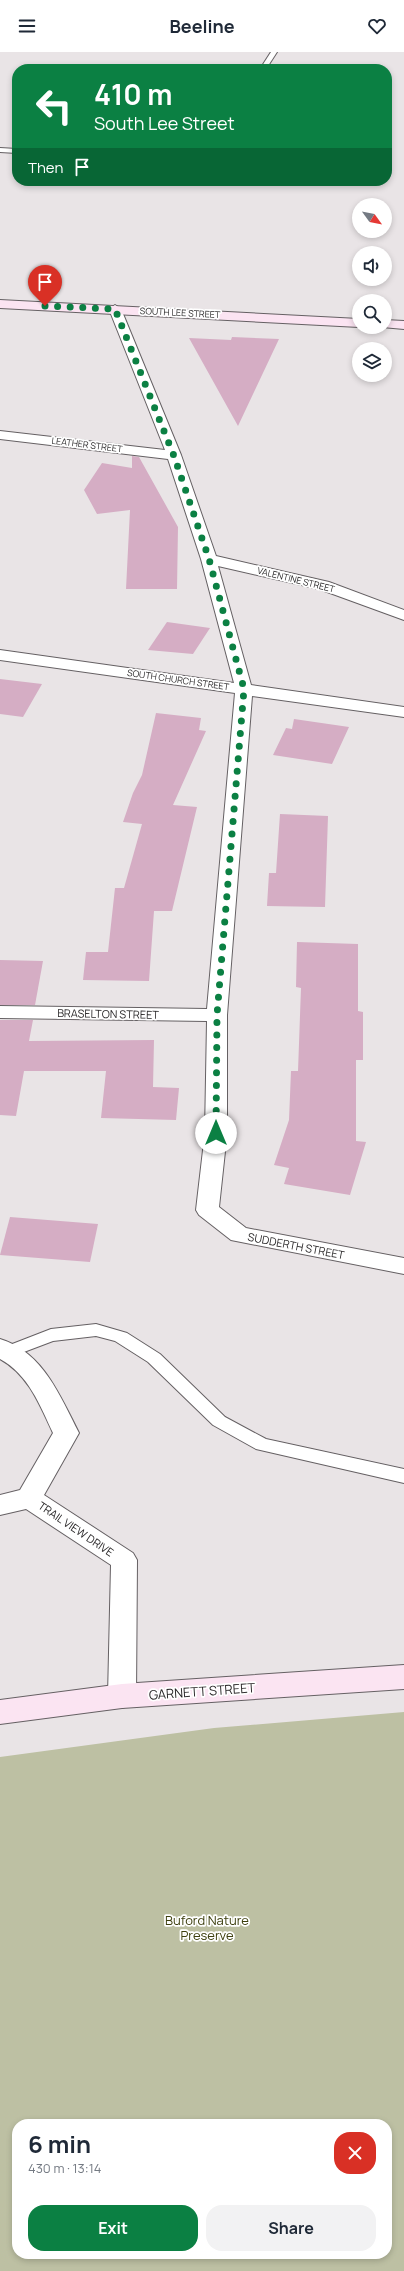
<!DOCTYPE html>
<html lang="en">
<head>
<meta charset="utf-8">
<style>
	body { margin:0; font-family:Manrope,sans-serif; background:#f2f2f3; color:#1f2937; height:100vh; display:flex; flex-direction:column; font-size:15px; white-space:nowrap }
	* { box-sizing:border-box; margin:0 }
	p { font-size:13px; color:#747a83 }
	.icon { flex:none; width:22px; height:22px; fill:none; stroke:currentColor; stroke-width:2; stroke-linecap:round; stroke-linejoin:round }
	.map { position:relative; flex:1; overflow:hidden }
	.drawer { position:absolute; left:12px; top:2067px; width:380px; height:140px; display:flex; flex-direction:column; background:#fff; border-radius:16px; box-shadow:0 2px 6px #0003 }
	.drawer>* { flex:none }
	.top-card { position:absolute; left:12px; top:12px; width:380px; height:122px; border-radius:16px; box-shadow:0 2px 6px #0003; background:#0b8043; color:#fff; overflow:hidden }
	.needle { width:26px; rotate:123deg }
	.buttons { position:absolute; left:352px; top:146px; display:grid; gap:8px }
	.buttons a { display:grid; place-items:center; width:40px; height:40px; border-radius:50%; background:#fff; box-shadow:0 2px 6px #0003; font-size:20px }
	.pin { position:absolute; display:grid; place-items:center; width:34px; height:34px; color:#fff; margin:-41px -17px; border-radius:50% 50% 50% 0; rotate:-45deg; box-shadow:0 0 4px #0007 }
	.pin .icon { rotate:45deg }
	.me { position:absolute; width:44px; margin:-22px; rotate:0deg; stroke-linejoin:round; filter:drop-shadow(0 0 3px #0008) }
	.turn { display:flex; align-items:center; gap:14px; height:84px; padding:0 16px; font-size:18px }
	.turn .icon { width:52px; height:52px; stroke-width:2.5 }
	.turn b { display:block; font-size:28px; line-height:34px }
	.then { display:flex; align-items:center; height:38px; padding:0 16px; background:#0003; gap:8px; font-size:15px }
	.round { display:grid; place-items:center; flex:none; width:42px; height:42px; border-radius:16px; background:#f2f2f3 }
	.summary { display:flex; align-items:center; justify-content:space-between; height:68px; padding:0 16px }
	h1 { font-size:24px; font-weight:700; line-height:30px }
	.primary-button { display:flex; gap:8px; margin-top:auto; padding:8px 16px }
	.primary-button a { flex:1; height:46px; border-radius:16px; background:#0b8043; color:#fff; font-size:16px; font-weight:700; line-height:46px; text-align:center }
	.primary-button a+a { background:#f2f2f3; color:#1f2937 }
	header { display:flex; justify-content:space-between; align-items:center; height:52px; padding:0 16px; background:#fff; font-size:18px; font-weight:700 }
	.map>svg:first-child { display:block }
</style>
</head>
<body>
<header><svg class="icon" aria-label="menu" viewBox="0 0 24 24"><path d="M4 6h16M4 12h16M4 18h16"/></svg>Beeline<svg class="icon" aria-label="heart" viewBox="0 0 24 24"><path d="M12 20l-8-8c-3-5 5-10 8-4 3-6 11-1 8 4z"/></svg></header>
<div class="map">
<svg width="404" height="2219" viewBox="0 0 404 2219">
	<rect width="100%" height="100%" fill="#e9e4e6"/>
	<path fill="#bdc0a3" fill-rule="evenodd" d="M404,1660V2219H0V1705L214,1676ZM17,2072H387V2202H17Z"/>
	<g fill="#d5adc4">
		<path d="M232,285L279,287L238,374L189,286L231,288Z"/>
		<path d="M132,404L139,405L178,475L177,537H126L130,458L97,462L84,438L102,411L132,416Z"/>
		<path d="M167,570L210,576L193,602L148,598Z"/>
		<path d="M0,627L42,632L23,665L0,662Z"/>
		<path d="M156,661L201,666L199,678L206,679L173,753L197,755L172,859H154L149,929L83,928L86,900H108L115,836H124L142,772L123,770L133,741L142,723Z"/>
		<path d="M294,667L349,675L332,712L273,703L286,676L292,677Z"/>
		<path d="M280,762L328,764L325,855L267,854L269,821H276Z"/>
		<path d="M297,890L358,892V959L363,960V1008H356V1089L366,1090L350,1143L284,1132L289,1116L274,1113L289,1068L291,1019H298L301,936L296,935Z"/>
		<path d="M0,908L43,909L35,953H0Z"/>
		<path d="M0,968H33L29,989L154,988L153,1035L179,1036L176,1068L101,1066L106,1019H24L16,1064L0,1063Z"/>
		<path d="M10,1165L98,1172L90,1210L0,1203Z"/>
	</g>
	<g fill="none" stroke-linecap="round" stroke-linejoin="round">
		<g stroke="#656063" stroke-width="2">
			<g id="lane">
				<path d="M271,0H277L266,17H260Z"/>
				<path d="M0,96L17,97V101L0,100Z"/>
				<path d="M96,1272L127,1281L160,1302L225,1365L266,1387L404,1417V1431L256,1397L213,1373L148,1310L115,1289L96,1284L53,1289L8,1306L2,1304L0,1300L2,1296L51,1277Z"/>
			</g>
		</g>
		<g stroke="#656063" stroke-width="2">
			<g id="street">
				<path d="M115,253L121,257L181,403L216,504L329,530L404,558V568L319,537L218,514L251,633L404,655V665L252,644L227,963V1081L219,1155L246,1176L404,1206V1222L231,1188L199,1163L196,1158L205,1081L207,969L0,966V954L207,957L235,641L0,608V598L234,631L201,507L168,407L0,387V379L165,398L109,257Z"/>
				<path d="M0,1287C43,1300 60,1344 79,1381L44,1443L133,1501L137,1508L136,1644L132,1652L122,1656L112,1652L108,1644L111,1513L26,1457L0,1463V1443L20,1438L53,1381C40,1353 28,1322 0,1307Z"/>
			</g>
		</g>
		<g stroke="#656063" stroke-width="2">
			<g id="secondary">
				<path d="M0,248L359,267V275L0,256Z"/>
				<path d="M385,268L404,269V277L382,275H385Z"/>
				<path d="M404,1613V1637L122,1656L0,1672V1648L122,1632Z"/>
			</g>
		</g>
		<use href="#lane" fill="#fff" fill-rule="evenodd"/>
		<use href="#street" fill="#fff" fill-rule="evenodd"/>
		<use href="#secondary" fill="#fbe4f2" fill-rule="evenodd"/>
	</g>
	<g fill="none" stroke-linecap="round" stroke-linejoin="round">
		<path stroke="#0b8043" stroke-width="7" stroke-dasharray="0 12.6" d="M45,254L115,257L174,404L209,507L244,637L217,963L216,1081"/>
	</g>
	<g text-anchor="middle" stroke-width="3.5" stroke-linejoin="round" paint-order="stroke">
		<g font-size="9" fill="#292728" stroke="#fff">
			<text transform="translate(180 261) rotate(3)" y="3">SOUTH LEE STREET</text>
			<text transform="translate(87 393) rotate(7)" y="3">LEATHER STREET</text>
			<text transform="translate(296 528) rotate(14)" y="3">VALENTINE STREET</text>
			<text transform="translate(178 628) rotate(8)" y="3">SOUTH CHURCH STREET</text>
		</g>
		<g font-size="11" fill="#292728" stroke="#fff">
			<text transform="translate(108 962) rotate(1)" y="4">BRASELTON STREET</text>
			<text transform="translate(296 1194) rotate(11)" y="4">SUDDERTH STREET</text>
			<text transform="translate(76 1477) rotate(34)" y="4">TRAIL VIEW DRIVE</text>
		</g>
		<g font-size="13" fill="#292728" stroke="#fff">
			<text transform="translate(202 1639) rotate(-4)" y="5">GARNETT STREET</text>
		</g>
		<g font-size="13" fill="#3c3e0d" stroke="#fff">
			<text x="207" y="1873">Buford Nature<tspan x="207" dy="15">Preserve</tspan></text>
		</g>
	</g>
</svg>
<div class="buttons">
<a><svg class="needle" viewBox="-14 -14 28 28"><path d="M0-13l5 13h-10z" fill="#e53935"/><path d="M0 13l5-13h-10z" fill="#747a83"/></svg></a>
<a><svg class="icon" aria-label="sound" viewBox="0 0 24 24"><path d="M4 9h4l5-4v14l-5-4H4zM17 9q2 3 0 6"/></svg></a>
<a><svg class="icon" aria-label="search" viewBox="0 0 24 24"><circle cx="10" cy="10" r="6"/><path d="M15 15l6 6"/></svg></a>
<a><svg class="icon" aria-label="layers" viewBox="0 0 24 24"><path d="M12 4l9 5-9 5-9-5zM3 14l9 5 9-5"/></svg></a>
</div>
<div class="pin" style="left:45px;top:254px;background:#d93025"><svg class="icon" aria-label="arrive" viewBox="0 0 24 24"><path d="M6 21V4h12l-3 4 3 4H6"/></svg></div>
<svg class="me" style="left:216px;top:1081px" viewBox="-20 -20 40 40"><circle r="19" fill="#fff"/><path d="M0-13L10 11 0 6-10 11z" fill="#0b8043"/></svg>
<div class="top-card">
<div class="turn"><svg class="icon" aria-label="left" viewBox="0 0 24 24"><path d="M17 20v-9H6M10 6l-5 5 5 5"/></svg><div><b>410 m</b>South Lee Street</div></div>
<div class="then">Then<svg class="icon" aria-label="arrive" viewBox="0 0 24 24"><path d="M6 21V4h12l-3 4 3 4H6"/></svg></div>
</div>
<section class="drawer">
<div class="summary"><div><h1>6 min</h1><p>430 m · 13:14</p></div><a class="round" style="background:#d93025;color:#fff"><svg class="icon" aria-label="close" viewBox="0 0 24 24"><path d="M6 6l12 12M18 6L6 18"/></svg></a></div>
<div class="primary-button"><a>Exit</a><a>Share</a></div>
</section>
</div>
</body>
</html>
